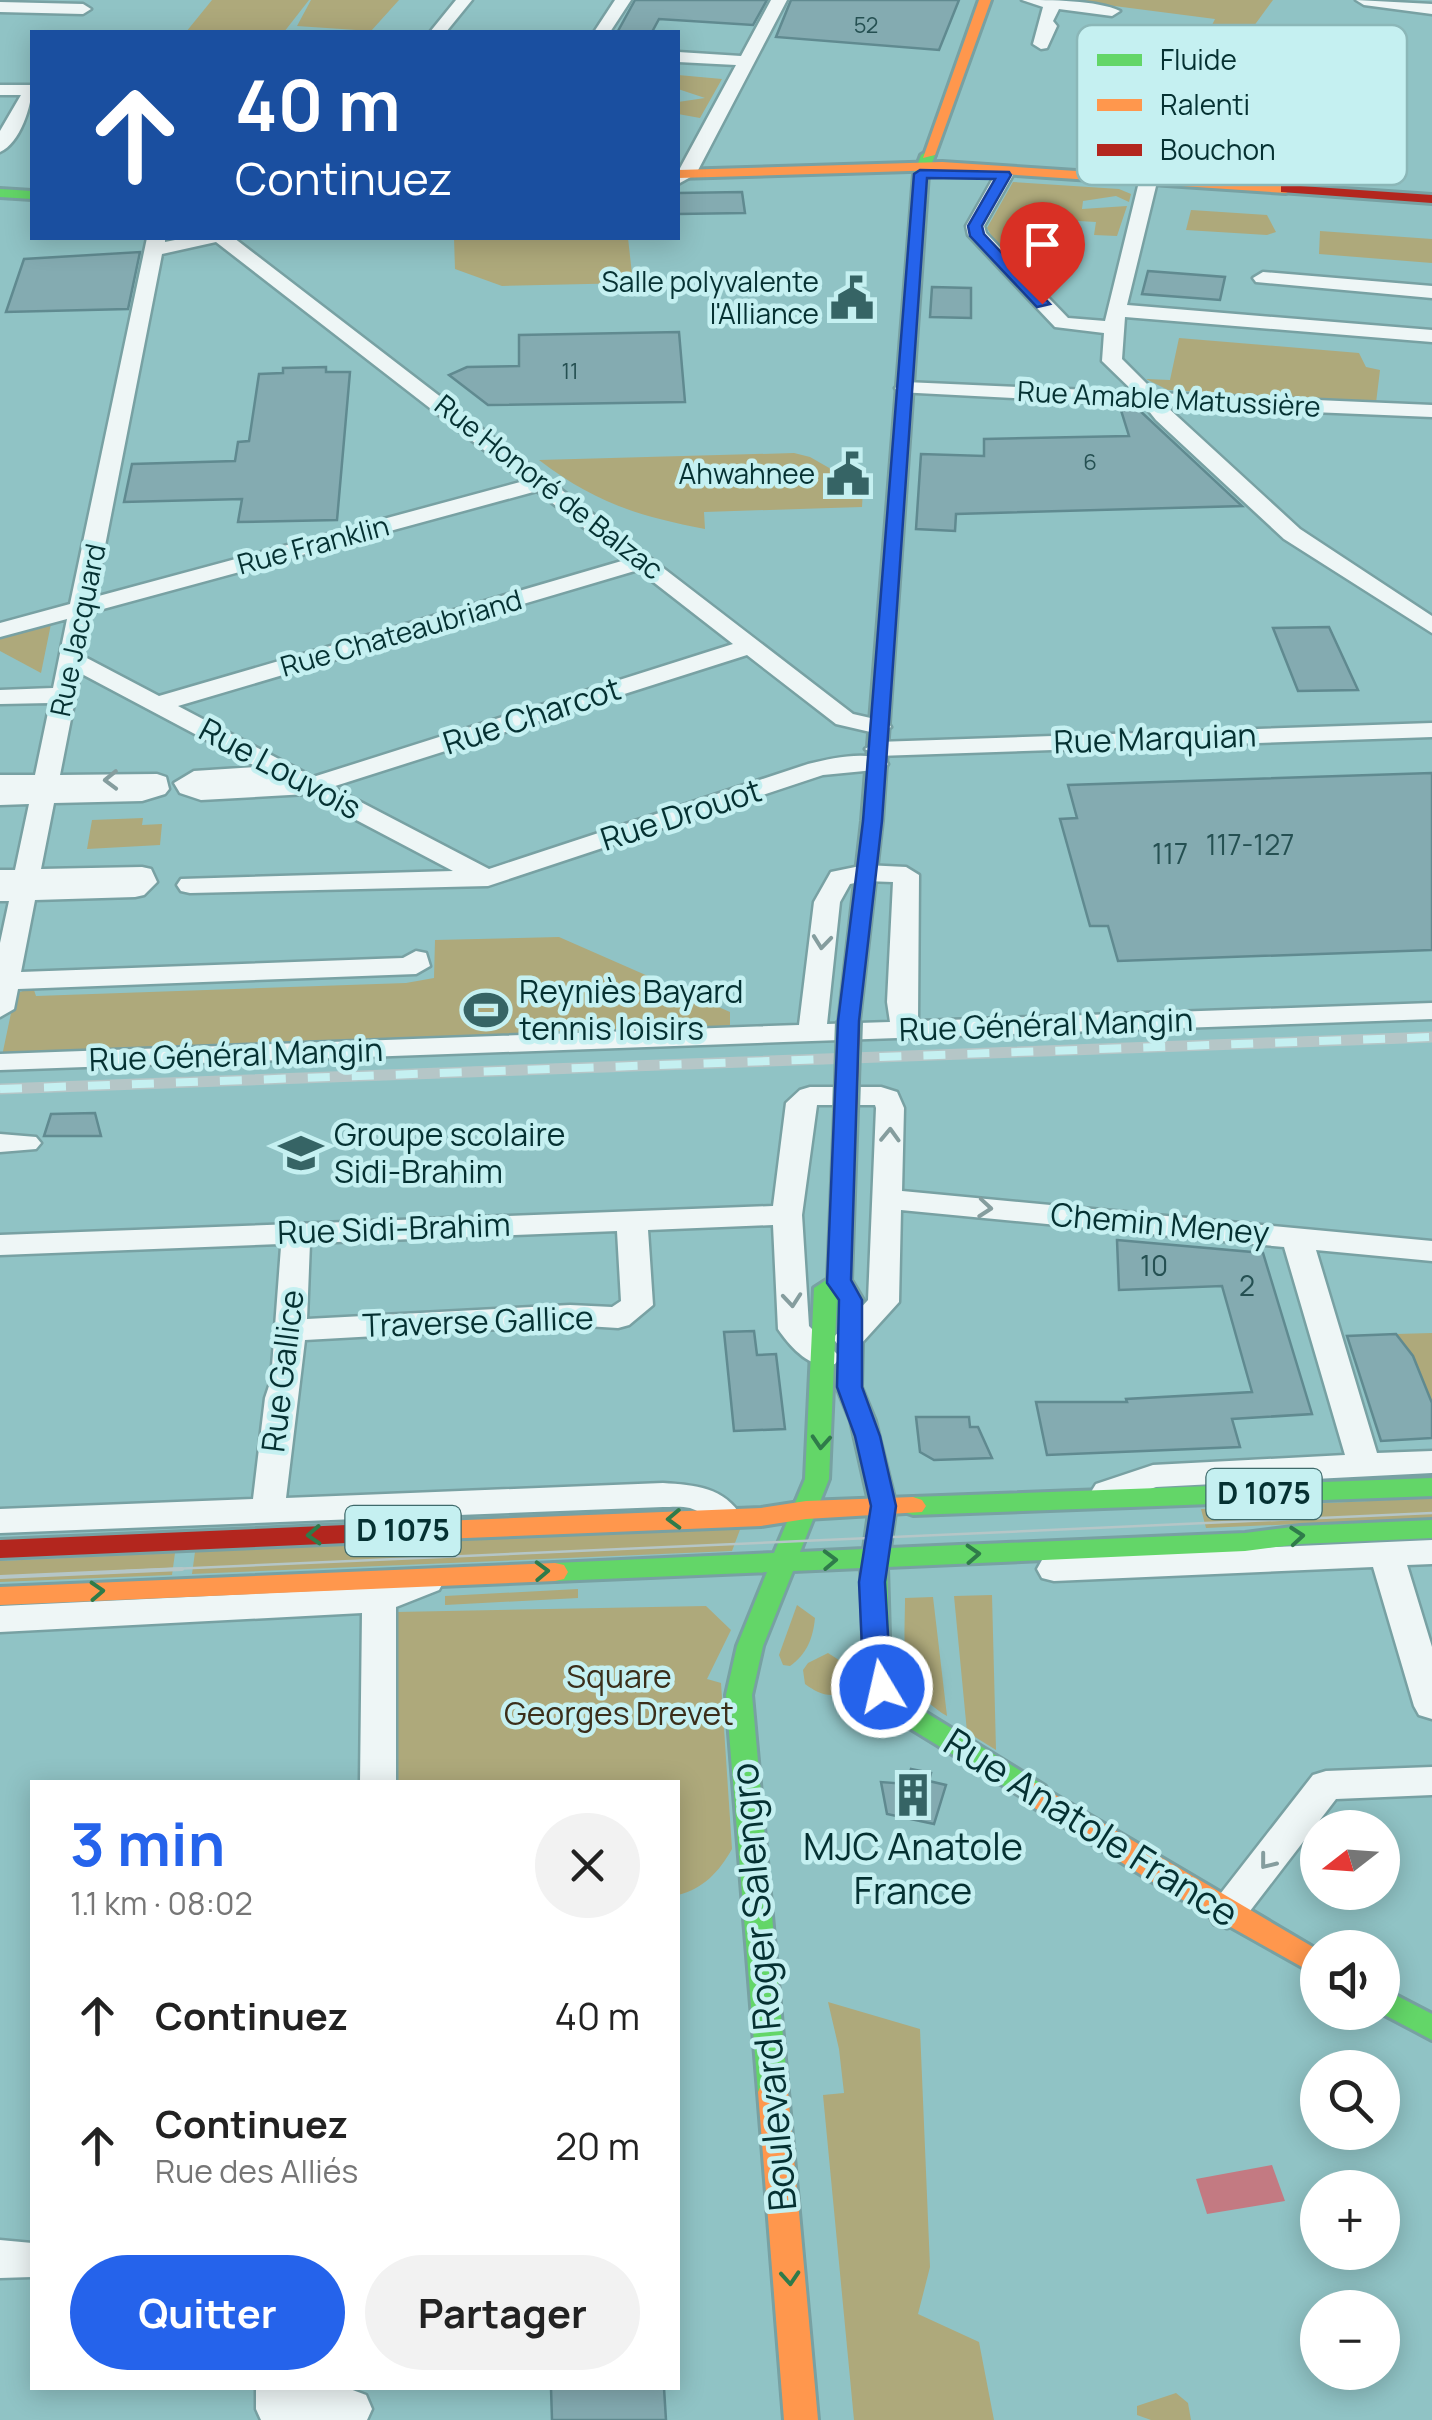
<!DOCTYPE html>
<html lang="fr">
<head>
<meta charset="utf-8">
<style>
	body { margin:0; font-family:Manrope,sans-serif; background:#f2f2f2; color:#222; height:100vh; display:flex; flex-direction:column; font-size:38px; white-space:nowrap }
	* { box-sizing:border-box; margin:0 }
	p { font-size:32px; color:#767676 }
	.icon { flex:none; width:55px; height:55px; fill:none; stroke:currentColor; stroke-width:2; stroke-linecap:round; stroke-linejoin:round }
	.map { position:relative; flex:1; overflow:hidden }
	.drawer { position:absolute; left:30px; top:1780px; width:650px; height:610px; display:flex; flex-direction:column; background:#fff; border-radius:0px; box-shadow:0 5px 25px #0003 }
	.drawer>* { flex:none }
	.hud { position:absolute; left:30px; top:30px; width:650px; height:210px; border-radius:0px; box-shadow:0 5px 25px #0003; background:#1a4fa0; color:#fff; overflow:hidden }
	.needle { width:65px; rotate:253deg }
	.tools { position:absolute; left:1300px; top:1810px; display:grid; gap:20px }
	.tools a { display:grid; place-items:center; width:100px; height:100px; border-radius:50%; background:#fff; box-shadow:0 5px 25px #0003; font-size:50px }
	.pin { position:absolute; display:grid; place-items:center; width:85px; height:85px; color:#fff; margin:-102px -42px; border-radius:50% 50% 50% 0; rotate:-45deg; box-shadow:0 0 10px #0007 }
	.pin .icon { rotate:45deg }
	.me { position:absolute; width:110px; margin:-55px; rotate:351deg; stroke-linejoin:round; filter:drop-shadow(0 0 8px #0008) }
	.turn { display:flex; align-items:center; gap:35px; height:210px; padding:0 40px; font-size:45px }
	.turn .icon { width:130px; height:130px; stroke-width:2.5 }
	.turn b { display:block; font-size:70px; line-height:85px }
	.round { display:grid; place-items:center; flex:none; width:105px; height:105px; border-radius:52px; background:#f2f2f2 }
	.summary { display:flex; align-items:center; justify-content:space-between; height:170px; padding:0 40px }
	h1 { font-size:60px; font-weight:700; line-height:75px; color:#2563eb }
	.primary-button { display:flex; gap:20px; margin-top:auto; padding:20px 40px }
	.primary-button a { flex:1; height:115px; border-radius:60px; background:#2563eb; color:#fff; font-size:40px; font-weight:700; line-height:115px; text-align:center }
	.primary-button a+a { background:#f2f2f2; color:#222 }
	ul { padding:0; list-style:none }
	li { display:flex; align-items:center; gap:30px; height:130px; padding:0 40px }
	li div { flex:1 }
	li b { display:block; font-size:38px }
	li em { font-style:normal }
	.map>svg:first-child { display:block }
</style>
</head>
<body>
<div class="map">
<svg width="1432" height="2420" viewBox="0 0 1432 2420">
	<rect width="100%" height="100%" fill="#90c3c5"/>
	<g fill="#aea97b">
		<path d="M212,0H309L284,32H186Z"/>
		<path d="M311,0H399L371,31L297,26Z"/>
		<path d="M1068,0H1273L1251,30L1212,25L1215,19Z"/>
		<path d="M678,75L722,79L700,118L678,114V102L705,98L678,89Z"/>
		<path d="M1013,182L1119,189L1131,194L1129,202L1116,196L1083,201L1082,209L1127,206L1117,236L1094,235L1096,222L1061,220L1062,215L1038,213L1035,218L1020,217L1016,230L1030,232L1026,245L1001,252L987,228Z"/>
		<path d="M1191,210L1267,215L1276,232L1267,235L1186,230Z"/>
		<path d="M1320,231L1432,239V263L1319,254Z"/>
		<path d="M454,238H628L633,283L502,286L455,269Z"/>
		<path d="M1179,338L1359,353L1366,367L1380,370L1376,403L1168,390L1146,379L1170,380Z"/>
		<path d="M794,453L810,457L831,469L835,490L863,489L862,507L704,512L705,529C637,516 594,502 539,460Z"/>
		<path d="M52,619L41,673L0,651V634Z"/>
		<path d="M143,818L142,825L162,824L160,845L87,849L92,820Z"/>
		<path d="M559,937L730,1012V1034L2,1056L15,994L33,987L36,996L406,983L434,978L435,940Z"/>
		<path d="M1432,1333V1403L1413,1356L1396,1334Z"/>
		<path d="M1432,1498V1518L1206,1528L1201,1509Z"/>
		<path d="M741,1527L732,1551L192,1574L195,1552Z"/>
		<path d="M175,1553L172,1575L0,1582V1561Z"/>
		<path d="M578,1589V1598L445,1605V1596Z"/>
		<path d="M992,1595L996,1750L967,1732L954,1596Z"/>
		<path d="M933,1597L947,1716C897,1686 905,1649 905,1598Z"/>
		<path d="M797,1605L815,1618C813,1638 807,1654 790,1666L783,1665L779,1655Z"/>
		<path d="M706,1606L731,1630L707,1679L721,1683L732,1849C719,1872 703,1889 678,1895V1782H394L396,1612Z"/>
		<path d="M828,1653L842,1662L849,1690C831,1699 820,1695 805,1684L803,1670L808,1663Z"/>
		<path d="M828,2002L920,2029L930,2267L918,2314L979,2342L994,2420H854L823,2095L844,2093L839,2049Z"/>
		<path d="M1176,2393L1188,2403L1191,2420H1151L1137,2415V2406Z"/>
	</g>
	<path fill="#c37a82" d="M1272,2165L1285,2201L1207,2214L1196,2179Z"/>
	<g fill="#84abb1" stroke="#608a90" stroke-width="2.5">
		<path d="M635,0H767L753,25L659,19L652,32L618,31Z"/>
		<path d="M791,0H959L939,50L776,37Z"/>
		<path d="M742,192L745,213L678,214V193Z"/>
		<path d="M1038,213L1063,215L1052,247L1026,245L1030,232H1026Z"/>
		<path d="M140,252L128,309L6,312L24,259Z"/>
		<path d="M1148,271L1225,277L1220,300L1142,294Z"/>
		<path d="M932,287L971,288V318L930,317Z"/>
		<path d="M679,332L685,402L488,405L449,375L467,367L519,366V335Z"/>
		<path d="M326,367V372H350L337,520L238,522L242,499L124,502L132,464L235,461L238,442L249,441L259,374L283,373V368Z"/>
		<path d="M1120,407L1137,408L1242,506L956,514L955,531L916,529L921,454L984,456V439L1129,436Z"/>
		<path d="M1329,627L1358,690L1298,691L1273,628Z"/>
		<path d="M1432,773V950L1118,961L1108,926H1090L1060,819L1077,818L1068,785Z"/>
		<path d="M95,1113L101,1136H44L51,1114Z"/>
		<path d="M1117,1240L1263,1253L1312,1414L1232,1419L1240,1447L1047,1455L1036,1402H1127L1126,1399L1252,1392L1222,1286L1119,1290Z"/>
		<path d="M754,1331L757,1355L776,1354L785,1429L734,1431L724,1332Z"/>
		<path d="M1396,1334L1413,1356L1432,1403V1438L1381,1441L1347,1336Z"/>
		<path d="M916,1417H969L970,1427H978L992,1458L934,1460L920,1452Z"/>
		<path d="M911,1769L931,1773L929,1781L946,1785L934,1824L887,1814L881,1782L907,1784Z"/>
		<path d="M551,2388H664L666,2420H552Z"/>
	</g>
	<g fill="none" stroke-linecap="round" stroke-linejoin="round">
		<g stroke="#78a1a3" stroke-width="5">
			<g id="street">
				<path d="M456,0H472L446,32H430Z"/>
				<path d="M615,0H631L610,32H594Z"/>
				<path d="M771,0H787L696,174L678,184V172L736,65L678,62V52L741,56Z"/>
				<path d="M1022,0C1050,0 1097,0 1120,11L1112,16L1059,9L1053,21L1057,26L1047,48L1041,49L1033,44L1043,7Z"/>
				<path d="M1356,0L1432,4V14L1364,5Z"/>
				<path d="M0,2L83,4L91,9L83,14L0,12Z"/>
				<path d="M0,85H32C32,106 20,143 0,152V131L21,95H0Z"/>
				<path d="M1004,170L1013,175L984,226L986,233L1068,318L1105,321L1138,186L1147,181L1156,186L1127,305L1432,330V342L1125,317L1122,359L1156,393L1432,405V417L1166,406L1300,529L1432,616V633L1284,539L1156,420L1144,405L898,392L895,388L905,382L1134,392L1102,361L1104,333L1055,327L968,235L966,226L995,175Z"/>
				<path d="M147,238H165V242L185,238H234L853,714L888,722L891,727L879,734L836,724L747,655L332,787L489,869L808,764C833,758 860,752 885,759L888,764L885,769L823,775L488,886L190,893L181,891L177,885L181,879L453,871L307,794L201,800L180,793L174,783L194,771L257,767L80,673L60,775L157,774L166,777L169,789L165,794L142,801L54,803L41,869L142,867L151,869L157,882L144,895L135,897L35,900L21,972L403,958L416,951L426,953L430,966L416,974L18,989L14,1009L0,1017V943L9,901H0V870H15L29,804L0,805V775H35L50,703L0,704V690L53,688L67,619L0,637V623L70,604ZM216,242L524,481L95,597L162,254ZM537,491L625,560L159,696L83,656L92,612ZM638,570L733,644L313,777L178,706Z"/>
				<path d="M1263,272L1432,286V298L1256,282L1253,278Z"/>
				<path d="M1432,723V737L877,756L865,749L877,742Z"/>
				<path d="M865,865L906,867L919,875L918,1021L1432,1003V1019L0,1070V1054L799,1025L814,902L831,872ZM865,881L893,882L887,1002L890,1022L827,1024L840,902L850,884Z"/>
				<path d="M810,1087H881L897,1092L904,1108L902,1191L1432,1241V1261L1316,1250L1377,1453L1432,1451V1473L1156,1487L1108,1504L1096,1500L1091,1492L1096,1484L1153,1465L1345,1455L1284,1247L901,1210L899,1302L860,1345L849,1348L838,1345L833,1338L868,1300L876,1108L875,1105H817L802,1215L809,1326L840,1357L835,1364C812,1371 791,1348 778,1329L773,1225L648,1230L653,1305L629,1325L618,1328L570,1325L305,1340L286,1498L663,1483C695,1485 724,1487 742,1517L737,1525C713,1532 710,1514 690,1508C682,1506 671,1507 663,1507L0,1533V1509L253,1499L265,1398L271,1380L281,1247L280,1244L0,1255V1235L773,1206L786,1103L800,1090ZM617,1231L621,1301L612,1307L570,1305L307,1319L310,1243Z"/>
				<path d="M0,1134L36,1137L41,1143L36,1149L0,1152Z"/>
				<path d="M1432,1540V1564L1407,1565L1432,1647V1719L1419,1715L1414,1706L1373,1567L1054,1581L1042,1578L1037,1569L1042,1560L1054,1557Z"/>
				<path d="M427,1569L439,1572L444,1581L439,1590L396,1607V1782H360L362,1613L0,1632V1606L376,1588Z"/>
				<path d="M1432,1767V1795L1336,1799L1240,1924L1227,1928L1214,1924L1208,1913L1214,1902L1313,1775L1326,1771Z"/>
				<path d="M0,2240L32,2243V2277L0,2278Z"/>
				<path d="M256,2388L350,2389L366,2395L372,2409L367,2420H261L256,2409Z"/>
			</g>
		</g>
		<g stroke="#78a1a3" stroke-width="6">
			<g id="fast">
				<path d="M928,151L935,155L928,174L882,821L859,1021L849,1027L839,1021L862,821L914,174L921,155Z"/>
				<path d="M0,189L32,191V199L0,197Z"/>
				<path d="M846,1104L857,1111L851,1280L863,1300L861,1387L875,1421L896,1506L890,1548L1245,1533L1300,1526L1432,1520V1538L1300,1544L1245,1551L887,1567L890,1670L904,1699L1045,1786L1049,1794L1045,1802L1035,1805L885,1713L864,1670L861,1568L793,1571L763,1646L752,1695L788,2092L784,2101L773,2105L762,2101L758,2092L726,1695L737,1646L767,1572L555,1581L546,1579L542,1572L546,1565L555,1563L774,1553L805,1479L814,1288L828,1279L835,1111ZM837,1294V1387L851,1421L870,1506L864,1549L800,1552L829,1479Z"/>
				<path d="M1432,1478V1496L913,1515L904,1512L900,1506L904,1500L913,1497Z"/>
				<path d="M1382,1988L1432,2014V2040L1379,2012H1382Z"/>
			</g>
		</g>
		<g stroke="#78a1a3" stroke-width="6">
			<g id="slow">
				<path d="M979,0H991L935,155L923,158Z"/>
				<path d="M942,162L1286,185L1293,189L1286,193L942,170L678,178V170Z"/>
				<path d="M913,1497L922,1500L926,1506L922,1512L806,1519L761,1526L416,1540L407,1537L403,1531L407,1525L416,1522L761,1508L806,1501Z"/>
				<path d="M555,1563L564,1565L568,1572L564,1579L555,1581L0,1605V1587Z"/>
				<path d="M1035,1783L1318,1950V1976L1172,1894L1025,1802L1021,1794L1025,1786Z"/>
				<path d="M773,2079L784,2083L788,2092L818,2420H784L758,2092L762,2083Z"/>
			</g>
		</g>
		<g stroke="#78a1a3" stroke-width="6">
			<g id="jam">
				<path d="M1286,185L1432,195V203L1281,192V186Z"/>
				<path d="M416,1522L425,1525L429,1531L425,1537L416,1540L0,1558V1540Z"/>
			</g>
		</g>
		<use href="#street" fill="#eef6f6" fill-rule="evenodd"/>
		<use href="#fast" fill="#63d668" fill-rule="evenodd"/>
		<use href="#slow" fill="#ff974d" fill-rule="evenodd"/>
		<use href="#jam" fill="#b3261e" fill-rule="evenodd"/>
		<path stroke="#b5c6c7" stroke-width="2.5" d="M126,1571L1432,1513"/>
		<path stroke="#b5c6c7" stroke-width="4" d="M0,1577L182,1569"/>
		<g stroke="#b5c6c7" stroke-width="11">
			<path id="rail" d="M0,1089L1432,1037"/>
		</g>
		<use href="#rail" stroke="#c5f0f1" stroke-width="8" stroke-dasharray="22" stroke-linecap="butt"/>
		<g stroke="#78a1a3" stroke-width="28" stroke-linecap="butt">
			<path id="jam-bridge" d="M846,1111L849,1021"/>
		</g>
		<use href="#jam-bridge" stroke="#b3261e" stroke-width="22"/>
	</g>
	<defs><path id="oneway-chevron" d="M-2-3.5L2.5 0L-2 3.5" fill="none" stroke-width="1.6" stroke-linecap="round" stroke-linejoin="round" transform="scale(2.5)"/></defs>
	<g stroke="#859d9e">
		<use href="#oneway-chevron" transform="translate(111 780) rotate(179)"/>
		<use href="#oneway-chevron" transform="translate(822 942) rotate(96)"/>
		<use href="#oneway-chevron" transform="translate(890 1135) rotate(-88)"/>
		<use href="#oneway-chevron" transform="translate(985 1208) rotate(5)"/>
		<use href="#oneway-chevron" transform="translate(792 1300) rotate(85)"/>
		<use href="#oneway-chevron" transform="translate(1267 1862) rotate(128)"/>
	</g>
	<g stroke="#2f7b4a">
		<use href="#oneway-chevron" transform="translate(821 1442) rotate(94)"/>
		<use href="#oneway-chevron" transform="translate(674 1519) rotate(178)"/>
		<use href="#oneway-chevron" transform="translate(314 1535) rotate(177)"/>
		<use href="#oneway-chevron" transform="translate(1297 1536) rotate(-5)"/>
		<use href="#oneway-chevron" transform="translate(973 1554) rotate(-3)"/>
		<use href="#oneway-chevron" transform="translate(830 1560) rotate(-2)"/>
		<use href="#oneway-chevron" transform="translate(542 1571) rotate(-2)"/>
		<use href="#oneway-chevron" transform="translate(97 1591) rotate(-3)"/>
		<use href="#oneway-chevron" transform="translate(790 2278) rotate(86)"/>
	</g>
	<path fill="#2563eb" stroke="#184099" stroke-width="2.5" d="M920,170L1009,172L1011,175L982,226L984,234L1050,304L1037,307L970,236L968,226L995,179L927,178L882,821L859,1021L851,1280L862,1300V1387L880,1436L896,1506L885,1582L890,1670L895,1687L891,1694H872L863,1670L859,1582L871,1506L855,1436L837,1387L839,1300L827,1283L838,1021L863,821L914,174Z"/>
	<defs>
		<g id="civic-bare" transform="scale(3.45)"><path d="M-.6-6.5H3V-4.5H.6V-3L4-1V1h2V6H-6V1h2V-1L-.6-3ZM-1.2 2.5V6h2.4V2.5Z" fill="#366465" stroke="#c5f0f1" stroke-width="2.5" paint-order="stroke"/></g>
		<g id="stadium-bare" transform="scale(3.45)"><path d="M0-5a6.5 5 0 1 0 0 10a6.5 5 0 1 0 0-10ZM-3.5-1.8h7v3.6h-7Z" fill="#366465" stroke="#c5f0f1" stroke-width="2.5" paint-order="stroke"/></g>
		<g id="school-bare" transform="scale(3.45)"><path d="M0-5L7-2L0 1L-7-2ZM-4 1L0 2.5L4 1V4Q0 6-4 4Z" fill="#366465" stroke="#c5f0f1" stroke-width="2.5" paint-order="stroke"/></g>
		<g id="building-bare" transform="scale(3.45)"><path d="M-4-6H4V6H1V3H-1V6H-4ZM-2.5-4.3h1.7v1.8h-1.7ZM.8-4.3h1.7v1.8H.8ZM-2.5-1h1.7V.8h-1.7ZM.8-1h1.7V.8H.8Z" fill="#366465" stroke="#c5f0f1" stroke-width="2.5" paint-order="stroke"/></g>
	</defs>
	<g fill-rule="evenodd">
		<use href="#civic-bare" x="852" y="298"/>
		<use href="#civic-bare" x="848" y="474"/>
		<use href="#stadium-bare" x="486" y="1010"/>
		<use href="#school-bare" x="301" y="1153"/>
		<use href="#building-bare" x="913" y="1795"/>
	</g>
	<g text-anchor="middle" stroke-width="9" stroke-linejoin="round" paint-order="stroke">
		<g font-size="22" fill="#255052">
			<text x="866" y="33">52</text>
			<text x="570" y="379">11</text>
			<text x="1090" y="470">6</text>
		</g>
		<g font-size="28" fill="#053132" stroke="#c5f0f1" text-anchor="end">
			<text x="819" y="292">Salle polyvalente<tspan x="819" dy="32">l'Alliance</tspan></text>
			<text x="815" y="484">Ahwahnee</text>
		</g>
		<g font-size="28" fill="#053132" stroke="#c5f0f1">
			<text transform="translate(1169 399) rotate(3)" y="10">Rue Amable Matussière</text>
			<text transform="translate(549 487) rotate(38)" y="10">Rue Honoré de Balzac</text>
			<text transform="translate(313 545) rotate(-15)" y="10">Rue Franklin</text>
			<text transform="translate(78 630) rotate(-78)" y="10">Rue Jacquard</text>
			<text transform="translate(401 633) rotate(-16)" y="10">Rue Chateaubriand</text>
		</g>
		<g font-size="28" fill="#255052">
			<text x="1250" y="855">117-127</text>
			<text x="1170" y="864">117</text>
			<text x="1154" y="1276">10</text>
			<text x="1247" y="1296">2</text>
		</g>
		<g fill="#c5f0f1" stroke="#3f6a6b" stroke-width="2.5">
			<rect x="1206.5" y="1469" width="115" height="50" rx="8"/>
			<rect x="345.5" y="1506" width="115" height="50" rx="8"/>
		</g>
		<g font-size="30" font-weight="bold" fill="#053132">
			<text x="1264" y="1504">D 1075</text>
			<text x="403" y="1541">D 1075</text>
		</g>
		<g font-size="32" fill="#053132" stroke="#c5f0f1">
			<text transform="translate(532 716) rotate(-18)" y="11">Rue Charcot</text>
			<text transform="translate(1155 739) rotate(-2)" y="11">Rue Marquian</text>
			<text transform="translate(280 769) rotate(28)" y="11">Rue Louvois</text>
			<text transform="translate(681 815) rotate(-18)" y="11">Rue Drouot</text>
			<text transform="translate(1046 1025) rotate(-2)" y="11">Rue Général Mangin</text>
			<text transform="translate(236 1055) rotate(-2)" y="11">Rue Général Mangin</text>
			<text transform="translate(1160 1224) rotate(5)" y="11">Chemin Meney</text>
			<text transform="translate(394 1229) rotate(-2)" y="11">Rue Sidi-Brahim</text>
			<text transform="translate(478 1322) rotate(-2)" y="11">Traverse Gallice</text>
			<text transform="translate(283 1371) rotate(-83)" y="11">Rue Gallice</text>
		</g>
		<g font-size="32" fill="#053132" stroke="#c5f0f1" text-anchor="start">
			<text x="519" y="1003">Reyniès Bayard<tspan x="519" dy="37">tennis loisirs</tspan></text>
			<text x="334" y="1146">Groupe scolaire<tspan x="334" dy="37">Sidi-Brahim</tspan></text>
		</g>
		<g font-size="32" fill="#3b2e1a" stroke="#c5f0f1">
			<text x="619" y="1688">Square<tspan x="619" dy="37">Georges Drevet</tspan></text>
		</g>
		<g font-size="38" fill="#053132" stroke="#c5f0f1">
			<text transform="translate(1091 1828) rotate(32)" y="13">Rue Anatole France</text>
			<text transform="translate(764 1987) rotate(-95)" y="13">Boulevard Roger Salengro</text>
		</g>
		<g font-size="38" fill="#053132" stroke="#c5f0f1">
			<text x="913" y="1860">MJC Anatole<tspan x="913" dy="44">France</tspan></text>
		</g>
	</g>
	<rect x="1077" y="25" width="330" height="160" rx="15" fill="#c5f0f1" stroke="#8bb7b8" stroke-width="2.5"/>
	<rect x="1097" y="54" width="45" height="12" fill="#63d668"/>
	<rect x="1097" y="99" width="45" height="12" fill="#ff974d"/>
	<rect x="1097" y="144" width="45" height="12" fill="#b3261e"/>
	<g font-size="28" fill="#053132">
		<text x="1160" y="70">Fluide</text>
		<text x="1160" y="115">Ralenti</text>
		<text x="1160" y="160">Bouchon</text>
	</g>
</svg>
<div class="tools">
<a><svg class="needle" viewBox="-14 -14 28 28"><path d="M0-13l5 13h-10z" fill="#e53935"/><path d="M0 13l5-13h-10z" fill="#767676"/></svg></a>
<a><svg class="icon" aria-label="sound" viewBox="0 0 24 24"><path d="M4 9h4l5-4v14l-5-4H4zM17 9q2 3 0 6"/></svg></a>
<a><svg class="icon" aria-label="search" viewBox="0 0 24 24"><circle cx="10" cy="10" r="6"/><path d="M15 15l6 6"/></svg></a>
<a>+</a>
<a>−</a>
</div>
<div class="pin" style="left:1042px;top:304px;background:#d93025"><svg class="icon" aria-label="arrive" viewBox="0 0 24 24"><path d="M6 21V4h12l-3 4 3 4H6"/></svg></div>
<svg class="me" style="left:882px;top:1687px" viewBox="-20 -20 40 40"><circle r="17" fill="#2563eb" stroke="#fff" stroke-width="3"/><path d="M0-11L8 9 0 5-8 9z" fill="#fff"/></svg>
<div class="hud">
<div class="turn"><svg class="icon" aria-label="ahead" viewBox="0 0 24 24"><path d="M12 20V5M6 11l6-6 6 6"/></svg><div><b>40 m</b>Continuez</div></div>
</div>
<section class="drawer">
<div class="summary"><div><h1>3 min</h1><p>1.1 km · 08:02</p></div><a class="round"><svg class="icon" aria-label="close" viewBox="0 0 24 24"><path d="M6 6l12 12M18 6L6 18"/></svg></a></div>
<ul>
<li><svg class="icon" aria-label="ahead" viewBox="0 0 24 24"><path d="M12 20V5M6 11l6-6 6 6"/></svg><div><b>Continuez</b></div><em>40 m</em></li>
<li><svg class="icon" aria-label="ahead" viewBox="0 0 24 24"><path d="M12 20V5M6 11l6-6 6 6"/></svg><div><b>Continuez</b><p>Rue des Alliés</p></div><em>20 m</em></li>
</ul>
<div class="primary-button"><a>Quitter</a><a>Partager</a></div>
</section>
</div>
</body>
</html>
